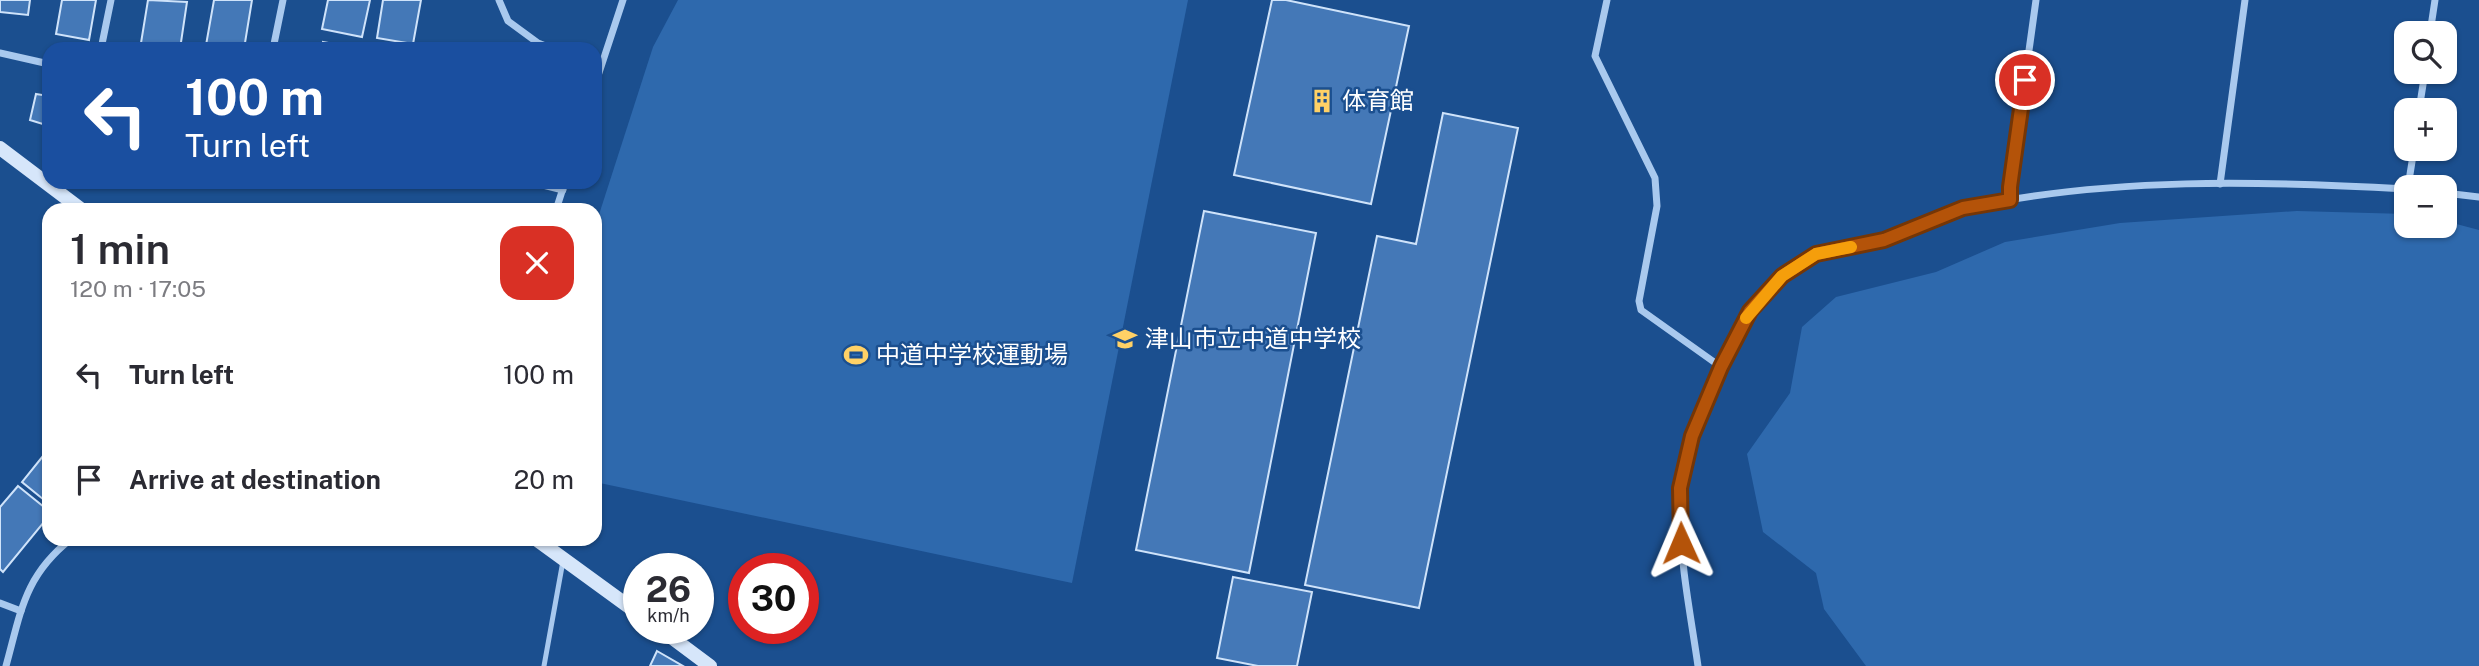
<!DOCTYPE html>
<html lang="en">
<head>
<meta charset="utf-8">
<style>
	body { margin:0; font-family:"Public Sans","Noto Sans JP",sans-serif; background:#f2f2f3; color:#2b2b33; height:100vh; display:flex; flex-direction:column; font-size:26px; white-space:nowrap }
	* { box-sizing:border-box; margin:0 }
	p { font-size:23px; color:#7c7c81 }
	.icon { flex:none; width:38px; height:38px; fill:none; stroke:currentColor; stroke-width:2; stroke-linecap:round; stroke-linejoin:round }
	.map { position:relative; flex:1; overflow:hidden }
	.details { position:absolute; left:42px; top:203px; width:560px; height:343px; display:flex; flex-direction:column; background:#fff; border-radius:21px; box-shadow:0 2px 5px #0004 }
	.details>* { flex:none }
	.banner { position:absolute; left:42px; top:42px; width:560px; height:147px; border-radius:21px; box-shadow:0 2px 5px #0004; background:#1a4fa0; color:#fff; overflow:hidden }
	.fabs { position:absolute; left:2394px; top:21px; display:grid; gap:14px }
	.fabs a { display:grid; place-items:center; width:63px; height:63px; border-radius:14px; background:#fff; box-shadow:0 2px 5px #0004; font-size:35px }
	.speed { position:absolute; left:623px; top:553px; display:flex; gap:14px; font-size:35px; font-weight:700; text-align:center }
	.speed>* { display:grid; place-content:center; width:91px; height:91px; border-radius:50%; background:#fff; box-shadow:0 2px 5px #0004; line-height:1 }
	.speed small { font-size:18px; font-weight:400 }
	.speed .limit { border:10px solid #d22; background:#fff; color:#111 }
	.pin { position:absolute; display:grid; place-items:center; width:60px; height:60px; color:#fff; margin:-30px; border:4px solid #fff; border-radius:50%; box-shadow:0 2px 7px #0007 }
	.me { position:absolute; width:77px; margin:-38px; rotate:359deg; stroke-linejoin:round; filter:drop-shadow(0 0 5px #0008) }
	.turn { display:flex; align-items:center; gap:24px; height:147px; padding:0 28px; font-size:32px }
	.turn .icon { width:91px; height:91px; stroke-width:2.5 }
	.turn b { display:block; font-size:49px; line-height:60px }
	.round { display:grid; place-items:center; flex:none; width:74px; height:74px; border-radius:21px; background:#f2f2f3 }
	.headline { display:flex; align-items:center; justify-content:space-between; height:119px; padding:0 28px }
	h1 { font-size:42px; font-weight:600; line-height:52px }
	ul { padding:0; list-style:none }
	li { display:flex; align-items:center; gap:21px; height:105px; padding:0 28px }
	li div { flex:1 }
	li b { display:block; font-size:26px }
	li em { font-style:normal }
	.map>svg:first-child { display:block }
</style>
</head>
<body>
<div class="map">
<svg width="2479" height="666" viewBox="0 0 2479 666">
	<rect width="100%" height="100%" fill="#1b4f8f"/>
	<g fill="#2e69ad">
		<path d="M678,0H1188L1072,583L595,482V227L653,47Z"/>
		<path d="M2297,211L2406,214V226H2445V221L2479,230V666H1866L1824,609L1816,573L1763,532L1747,454L1790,393L1802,327L1836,297L1936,272L2005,242L2120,223Z"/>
	</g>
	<g fill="#4478b7" stroke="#cfe3fa" stroke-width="2">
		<path d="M0,0H30L28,15L0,12Z"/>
		<path d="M62,0H96L89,40L56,34Z"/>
		<path d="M148,0L187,2L180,49H140Z"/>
		<path d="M214,0H252L244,49L206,45Z"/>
		<path d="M328,0H370L362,37L322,29Z"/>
		<path d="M383,0H421L413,44L377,38Z"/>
		<path d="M1272,0H1286L1409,26L1371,204L1234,175Z"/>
		<path d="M323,42L362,49H322Z"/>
		<path d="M36,94L49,96V126L30,120Z"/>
		<path d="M1443,113L1518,128L1419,608L1305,585L1377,236L1416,244Z"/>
		<path d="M1204,211L1316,233L1249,573L1136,550Z"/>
		<path d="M43,456L49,461V504L22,482Z"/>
		<path d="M18,486L49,511V516L3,572L0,569V507Z"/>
		<path d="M1233,577L1312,592L1297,666H1258L1217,658Z"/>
		<path d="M657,651L683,666H650Z"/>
	</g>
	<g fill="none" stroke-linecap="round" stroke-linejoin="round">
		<path stroke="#a9c9ee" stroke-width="5" d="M544,666L563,561"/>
		<g stroke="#a9c9ee" stroke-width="7">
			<path d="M499,0L508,21L538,43L553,49"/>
			<path d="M1607,0L1595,56L1655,178L1657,206L1639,301L1641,310L1721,367"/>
			<path d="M2430,33L2435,0"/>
			<path d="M101,49L111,0"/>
			<path d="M273,49L283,0"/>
			<path d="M0,53L49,64"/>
			<path d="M595,85L623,0"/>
			<path d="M2419,110L2425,72"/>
			<path d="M531,182L563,190"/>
			<path d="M2220,184L2245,0"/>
			<path d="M2408,187L2414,149"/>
			<path d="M2445,193L2479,197"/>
			<path d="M2010,199V187L2036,0"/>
			<path d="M556,210L565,182"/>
			<path d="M0,603L21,611"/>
			<path d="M6,666C21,612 24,576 71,539"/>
			<path d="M1698,666C1691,617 1681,568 1680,518C1680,508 1679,497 1680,487C1688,430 1737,309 1783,275C1793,268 1804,260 1815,255C1835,246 1861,246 1882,240C1911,232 1937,214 1967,208C2109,177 2262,181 2406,189"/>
		</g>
		<g stroke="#d6e6fa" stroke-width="14">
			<path d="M0,148L82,210"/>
			<path d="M536,539L639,614"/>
			<path d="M659,628L710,666"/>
		</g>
	</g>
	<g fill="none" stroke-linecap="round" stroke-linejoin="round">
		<g stroke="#753606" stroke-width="18">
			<path id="route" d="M1681,543L1680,488L1692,436L1721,367L1750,311L1782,276L1816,254L1884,240L1963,208L2010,200V187L2025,80"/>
		</g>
		<use href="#route" stroke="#b45309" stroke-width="12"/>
		<path stroke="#f59e0b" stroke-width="12" d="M1746,318L1782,276L1816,254L1851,247"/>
	</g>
	<defs>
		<g id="building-bare" transform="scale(1.89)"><path d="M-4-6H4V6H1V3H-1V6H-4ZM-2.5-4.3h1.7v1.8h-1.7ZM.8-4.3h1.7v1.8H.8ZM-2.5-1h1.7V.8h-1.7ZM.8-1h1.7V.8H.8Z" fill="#ffd166" stroke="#1b4f8f" stroke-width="2.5" paint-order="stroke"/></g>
		<g id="school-bare" transform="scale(1.89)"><path d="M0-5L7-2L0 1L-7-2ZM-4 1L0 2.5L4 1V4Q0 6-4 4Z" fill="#ffd166" stroke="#1b4f8f" stroke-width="2.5" paint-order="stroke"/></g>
		<g id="stadium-bare" transform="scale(1.89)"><path d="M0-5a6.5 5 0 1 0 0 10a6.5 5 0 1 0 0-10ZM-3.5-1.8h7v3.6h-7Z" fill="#ffd166" stroke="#1b4f8f" stroke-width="2.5" paint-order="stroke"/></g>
	</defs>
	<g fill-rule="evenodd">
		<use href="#building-bare" x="1322" y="101"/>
		<use href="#school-bare" x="1125" y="339"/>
		<use href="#stadium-bare" x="856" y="355"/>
	</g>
	<g text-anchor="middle" stroke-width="5" stroke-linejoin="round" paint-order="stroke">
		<g font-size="24" fill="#fff" stroke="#1b4f8f" text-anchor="start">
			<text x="1342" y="109">体育館</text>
			<text x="1145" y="347">津山市立中道中学校</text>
			<text x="876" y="363">中道中学校運動場</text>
		</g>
	</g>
</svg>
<div class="fabs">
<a><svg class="icon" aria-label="search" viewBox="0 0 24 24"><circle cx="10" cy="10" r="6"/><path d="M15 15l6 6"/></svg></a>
<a>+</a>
<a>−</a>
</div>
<div class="speed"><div>26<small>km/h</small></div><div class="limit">30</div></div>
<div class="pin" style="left:2025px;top:80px;background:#d93025"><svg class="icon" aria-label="arrive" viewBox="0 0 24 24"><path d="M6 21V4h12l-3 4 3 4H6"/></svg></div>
<svg class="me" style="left:1681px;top:543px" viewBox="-20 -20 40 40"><path d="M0-17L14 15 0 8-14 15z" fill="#b45309" stroke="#fff" stroke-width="4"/></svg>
<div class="banner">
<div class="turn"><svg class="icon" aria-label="left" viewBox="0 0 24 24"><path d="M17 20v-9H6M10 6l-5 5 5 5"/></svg><div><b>100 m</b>Turn left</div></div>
</div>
<section class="details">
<div class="headline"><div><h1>1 min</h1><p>120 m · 17:05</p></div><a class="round" style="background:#d93025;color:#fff"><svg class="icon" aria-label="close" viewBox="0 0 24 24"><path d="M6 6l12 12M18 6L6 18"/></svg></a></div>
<ul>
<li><svg class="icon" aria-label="left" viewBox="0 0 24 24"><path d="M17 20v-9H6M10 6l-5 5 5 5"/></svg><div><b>Turn left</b></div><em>100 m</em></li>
<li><svg class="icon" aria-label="arrive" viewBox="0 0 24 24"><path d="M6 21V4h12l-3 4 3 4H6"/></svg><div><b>Arrive at destination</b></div><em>20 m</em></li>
</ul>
</section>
</div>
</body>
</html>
